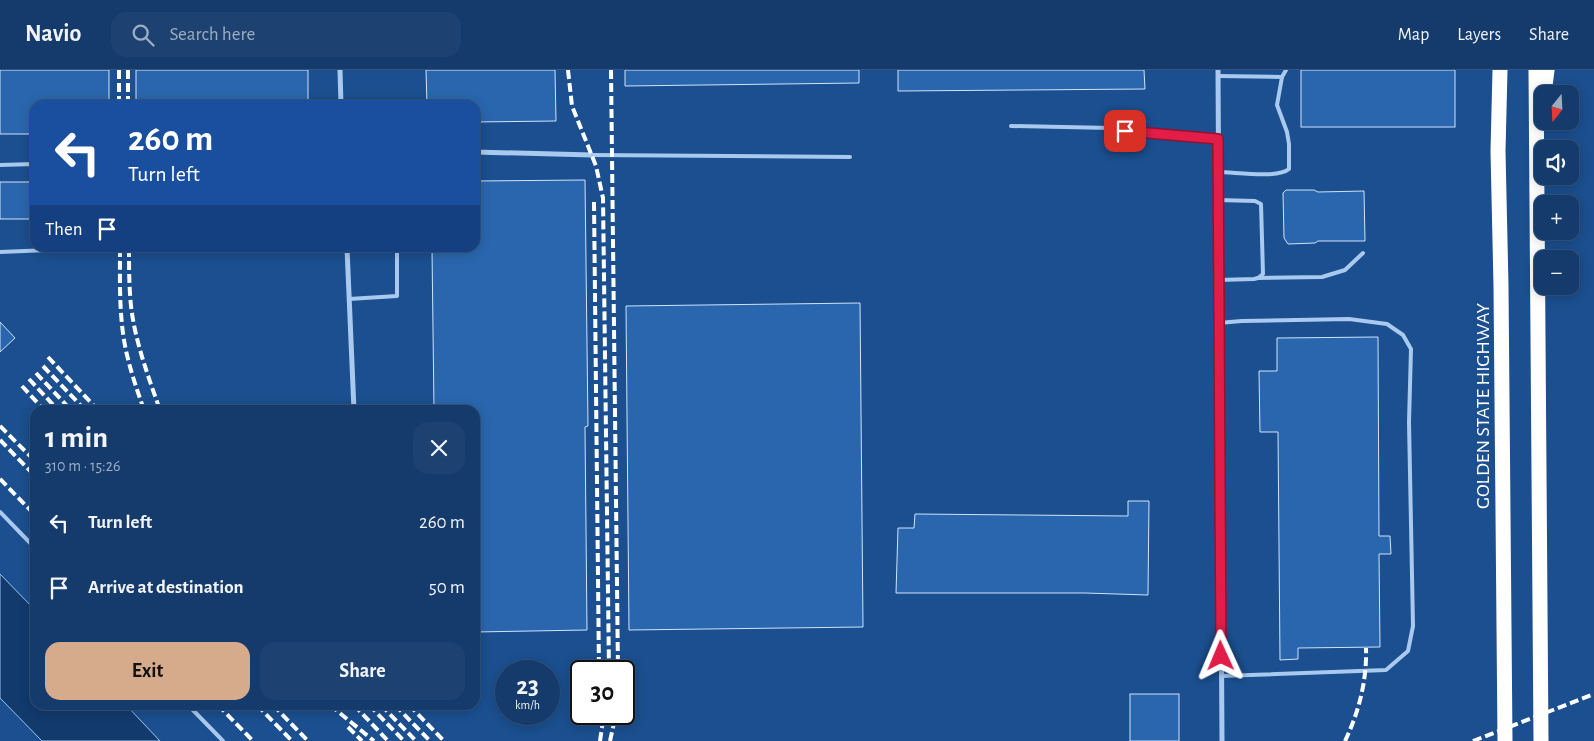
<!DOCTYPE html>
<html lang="en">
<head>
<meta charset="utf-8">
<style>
	body { margin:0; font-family:"Alegreya Sans",sans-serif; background:#1d4271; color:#f1f3f6; height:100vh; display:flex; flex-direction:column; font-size:19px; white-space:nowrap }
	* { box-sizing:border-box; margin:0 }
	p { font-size:16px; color:#9dadc1 }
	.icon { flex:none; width:28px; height:28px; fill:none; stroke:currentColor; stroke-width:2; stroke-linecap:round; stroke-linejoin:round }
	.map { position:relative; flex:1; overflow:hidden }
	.drawer { position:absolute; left:30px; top:335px; width:450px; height:305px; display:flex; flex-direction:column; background:#143b6b; border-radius:15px; box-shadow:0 2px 12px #0003,0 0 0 1px #33557e }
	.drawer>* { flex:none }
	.guide { position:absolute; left:30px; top:30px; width:450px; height:152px; border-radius:15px; box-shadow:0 2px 12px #0003,0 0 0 1px #33557e; background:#1a4fa0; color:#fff; overflow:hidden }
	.needle { width:32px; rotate:198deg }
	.fabs { position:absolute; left:1534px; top:15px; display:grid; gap:10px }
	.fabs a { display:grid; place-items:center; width:45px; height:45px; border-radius:10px; background:#143b6b; box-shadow:0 2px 12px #0003,0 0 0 1px #33557e; font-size:25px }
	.speed { position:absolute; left:495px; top:590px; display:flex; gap:10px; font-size:25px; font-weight:700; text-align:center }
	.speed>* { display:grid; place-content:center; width:65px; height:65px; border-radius:50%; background:#143b6b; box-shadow:0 2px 12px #0003,0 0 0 1px #33557e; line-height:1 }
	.speed small { font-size:12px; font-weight:400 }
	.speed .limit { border:2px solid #111; border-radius:8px; background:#fff; color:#111 }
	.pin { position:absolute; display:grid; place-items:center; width:42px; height:42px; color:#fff; margin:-21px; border-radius:10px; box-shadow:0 2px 8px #0006 }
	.me { position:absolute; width:55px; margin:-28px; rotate:359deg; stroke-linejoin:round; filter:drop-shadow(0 0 4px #0008) }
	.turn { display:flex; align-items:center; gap:18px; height:105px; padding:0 15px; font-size:22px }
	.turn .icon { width:65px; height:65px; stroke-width:2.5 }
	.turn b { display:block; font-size:35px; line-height:42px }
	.then { display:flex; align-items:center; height:48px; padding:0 15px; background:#0003; gap:10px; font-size:19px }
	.round { display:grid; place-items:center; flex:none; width:52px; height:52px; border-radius:15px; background:#1d4271 }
	.headline { display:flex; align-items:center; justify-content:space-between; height:85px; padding:0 15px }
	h1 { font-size:30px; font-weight:700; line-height:38px }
	.action { display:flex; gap:10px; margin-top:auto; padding:10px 15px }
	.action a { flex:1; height:58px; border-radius:15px; background:#d6ab8b; color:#111; font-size:20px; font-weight:700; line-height:58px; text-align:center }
	.action a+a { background:#1d4271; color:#f1f3f6 }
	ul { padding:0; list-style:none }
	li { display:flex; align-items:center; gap:15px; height:65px; padding:0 15px }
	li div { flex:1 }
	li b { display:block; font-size:19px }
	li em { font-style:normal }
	header { display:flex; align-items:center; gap:30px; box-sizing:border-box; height:70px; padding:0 25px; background:#143b6b; border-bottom:1px solid #33557e }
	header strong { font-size:24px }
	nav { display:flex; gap:28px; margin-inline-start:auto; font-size:18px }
	.search { width:350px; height:45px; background:#1d4271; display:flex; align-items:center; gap:12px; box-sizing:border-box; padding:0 18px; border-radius:15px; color:#9dadc1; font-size:19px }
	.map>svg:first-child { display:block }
</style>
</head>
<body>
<header>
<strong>Navio</strong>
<div class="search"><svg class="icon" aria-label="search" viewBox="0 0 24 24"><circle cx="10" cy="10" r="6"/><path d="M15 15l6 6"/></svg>Search here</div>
<nav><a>Map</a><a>Layers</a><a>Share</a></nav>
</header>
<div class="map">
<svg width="1594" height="671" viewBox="0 0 1594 671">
	<rect width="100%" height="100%" fill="#1b4f8f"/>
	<path fill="#123a6d" stroke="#9cc4f0" d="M0,504L35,540V635H126L160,671H42L0,628Z"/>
	<g fill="#2a66ad" stroke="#cfe3fa">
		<path d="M0,0H109V35H35V64H0Z"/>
		<rect x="136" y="0" width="172" height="35"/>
		<path d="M426,0H555L556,51L475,52V35H427Z"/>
		<path d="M625,0H859V13L625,16Z"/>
		<path d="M898,0H1144L1145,19L898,21Z"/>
		<rect x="1301" y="0" width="154" height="57"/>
		<path d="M585,110L588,356L585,357L587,560L475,562V340H434L432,178H475V111Z"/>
		<rect x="0" y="112" width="35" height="37"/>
		<path d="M1286,120H1314L1318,122L1364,121L1365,171H1318L1315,173L1288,174L1284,168L1283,123Z"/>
		<path d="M860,233L863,557L629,560L626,236Z"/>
		<path d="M0,252L15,268L0,282Z"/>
		<path d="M1378,267L1379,466H1390L1391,484H1379L1380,577L1298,578V589L1280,590L1278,362H1260L1259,301H1277V268Z"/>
		<path d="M1128,431H1149L1148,525L1085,523H896L898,458H914L915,444L1128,446Z"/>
		<rect x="1130" y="624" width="49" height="47"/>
	</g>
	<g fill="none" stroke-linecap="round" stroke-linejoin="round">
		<g stroke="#a9c9ee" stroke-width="4">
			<path d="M1218,6L1282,7"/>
			<path d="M1011,56L1111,58L1139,63L1218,69"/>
			<path d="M592,85L850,87"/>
			<path d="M0,95L35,94"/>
			<path d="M1218,102C1235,102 1277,109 1289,99V74L1287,62L1277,35L1282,7L1286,0"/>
			<path d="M1218,130L1255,131L1261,134L1263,204L1258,208L1254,209L1218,210"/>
			<path d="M0,182L99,178"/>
			<path d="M1258,208L1322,207L1345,200L1363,183"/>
			<path d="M349,229L397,226V178"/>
			<path d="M1218,253L1242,251L1349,249L1387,254L1403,265L1411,279L1409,352L1413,556L1408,581L1386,600L1221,606"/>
			<path d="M0,442L35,478"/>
			<path d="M188,635L223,671"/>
		</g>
		<g stroke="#a9c9ee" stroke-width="5">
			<path d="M340,0L341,35"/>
			<path d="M1218,0L1222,671"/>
			<path d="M475,82L592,85"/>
			<path d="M347,178L354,340"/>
		</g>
		<g stroke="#fff" stroke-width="15">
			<path d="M1500,0L1498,81L1501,216L1505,671"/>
			<path d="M1536,0L1541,671"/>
			<path d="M1544,24L1547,0"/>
		</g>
		<g stroke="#fff" stroke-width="4" stroke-dasharray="9 4" stroke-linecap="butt">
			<path d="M119,0V35"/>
			<path d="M128,0V35"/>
			<path d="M568,0L572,36L596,96L603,128L609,601"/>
			<path d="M611,0L618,601"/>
			<path d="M594,132L599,601"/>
			<path d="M120,178C120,208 119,239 124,270C128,294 136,317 144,340"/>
			<path d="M129,178C129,197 129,216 131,236C135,271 148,306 160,340"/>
			<path d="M48,287L98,340"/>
			<path d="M43,296L85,340"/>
			<path d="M36,303L71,340"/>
			<path d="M29,309L58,340"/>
			<path d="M22,316L44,340"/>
			<path d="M0,356L35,391"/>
			<path d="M0,370L35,406"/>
			<path d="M0,409L35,445"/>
			<path d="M218,635L253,671"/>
			<path d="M257,635L292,671"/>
			<path d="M273,635L308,671"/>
			<path d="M330,635L374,671"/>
			<path d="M354,635L388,671"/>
			<path d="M369,635L404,671"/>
			<path d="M381,635L416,671"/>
			<path d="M395,635L430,671"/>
			<path d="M409,635L444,671"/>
			<path d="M348,657L362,671"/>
			<path d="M600,671L604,644"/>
			<path d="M610,671L616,644"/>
			<path d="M1345,671C1359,642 1367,610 1366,578"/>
			<path d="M1473,671L1594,624"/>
		</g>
	</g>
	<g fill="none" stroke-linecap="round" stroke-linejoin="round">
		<g stroke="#92132f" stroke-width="12">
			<path id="route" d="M1125,61L1218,69L1221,586"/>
		</g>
		<use href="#route" stroke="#e11d48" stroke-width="9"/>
	</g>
	<g text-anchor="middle" stroke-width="5" stroke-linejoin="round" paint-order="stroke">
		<g font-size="20" fill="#fff" stroke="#1b4f8f">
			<text transform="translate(1482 336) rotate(-90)" y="7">GOLDEN STATE HIGHWAY</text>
		</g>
	</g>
</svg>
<div class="fabs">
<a><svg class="needle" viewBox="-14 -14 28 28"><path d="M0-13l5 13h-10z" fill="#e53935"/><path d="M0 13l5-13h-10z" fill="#9dadc1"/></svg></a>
<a><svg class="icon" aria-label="sound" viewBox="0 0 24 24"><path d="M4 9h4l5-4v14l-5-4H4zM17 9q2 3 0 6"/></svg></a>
<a>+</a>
<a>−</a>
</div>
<div class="speed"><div>23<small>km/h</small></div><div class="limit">30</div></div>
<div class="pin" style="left:1125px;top:61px;background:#d93025"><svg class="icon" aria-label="arrive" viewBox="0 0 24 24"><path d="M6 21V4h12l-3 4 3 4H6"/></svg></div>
<svg class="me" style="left:1221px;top:586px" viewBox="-20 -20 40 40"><path d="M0-17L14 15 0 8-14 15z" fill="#e11d48" stroke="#fff" stroke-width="4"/></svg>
<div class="guide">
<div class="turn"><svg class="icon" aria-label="left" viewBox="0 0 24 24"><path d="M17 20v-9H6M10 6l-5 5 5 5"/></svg><div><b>260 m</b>Turn left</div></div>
<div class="then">Then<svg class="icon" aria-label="arrive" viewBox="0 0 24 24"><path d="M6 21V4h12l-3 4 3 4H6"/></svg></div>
</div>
<section class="drawer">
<div class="headline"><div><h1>1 min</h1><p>310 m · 15:26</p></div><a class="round"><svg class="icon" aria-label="close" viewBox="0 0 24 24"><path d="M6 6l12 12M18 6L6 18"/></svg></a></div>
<ul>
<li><svg class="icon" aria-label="left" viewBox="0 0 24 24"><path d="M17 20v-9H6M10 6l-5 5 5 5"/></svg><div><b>Turn left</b></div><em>260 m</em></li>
<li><svg class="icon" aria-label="arrive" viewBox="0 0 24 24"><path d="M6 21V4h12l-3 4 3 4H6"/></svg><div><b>Arrive at destination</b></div><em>50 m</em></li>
</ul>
<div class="action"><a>Exit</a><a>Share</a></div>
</section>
</div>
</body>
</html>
